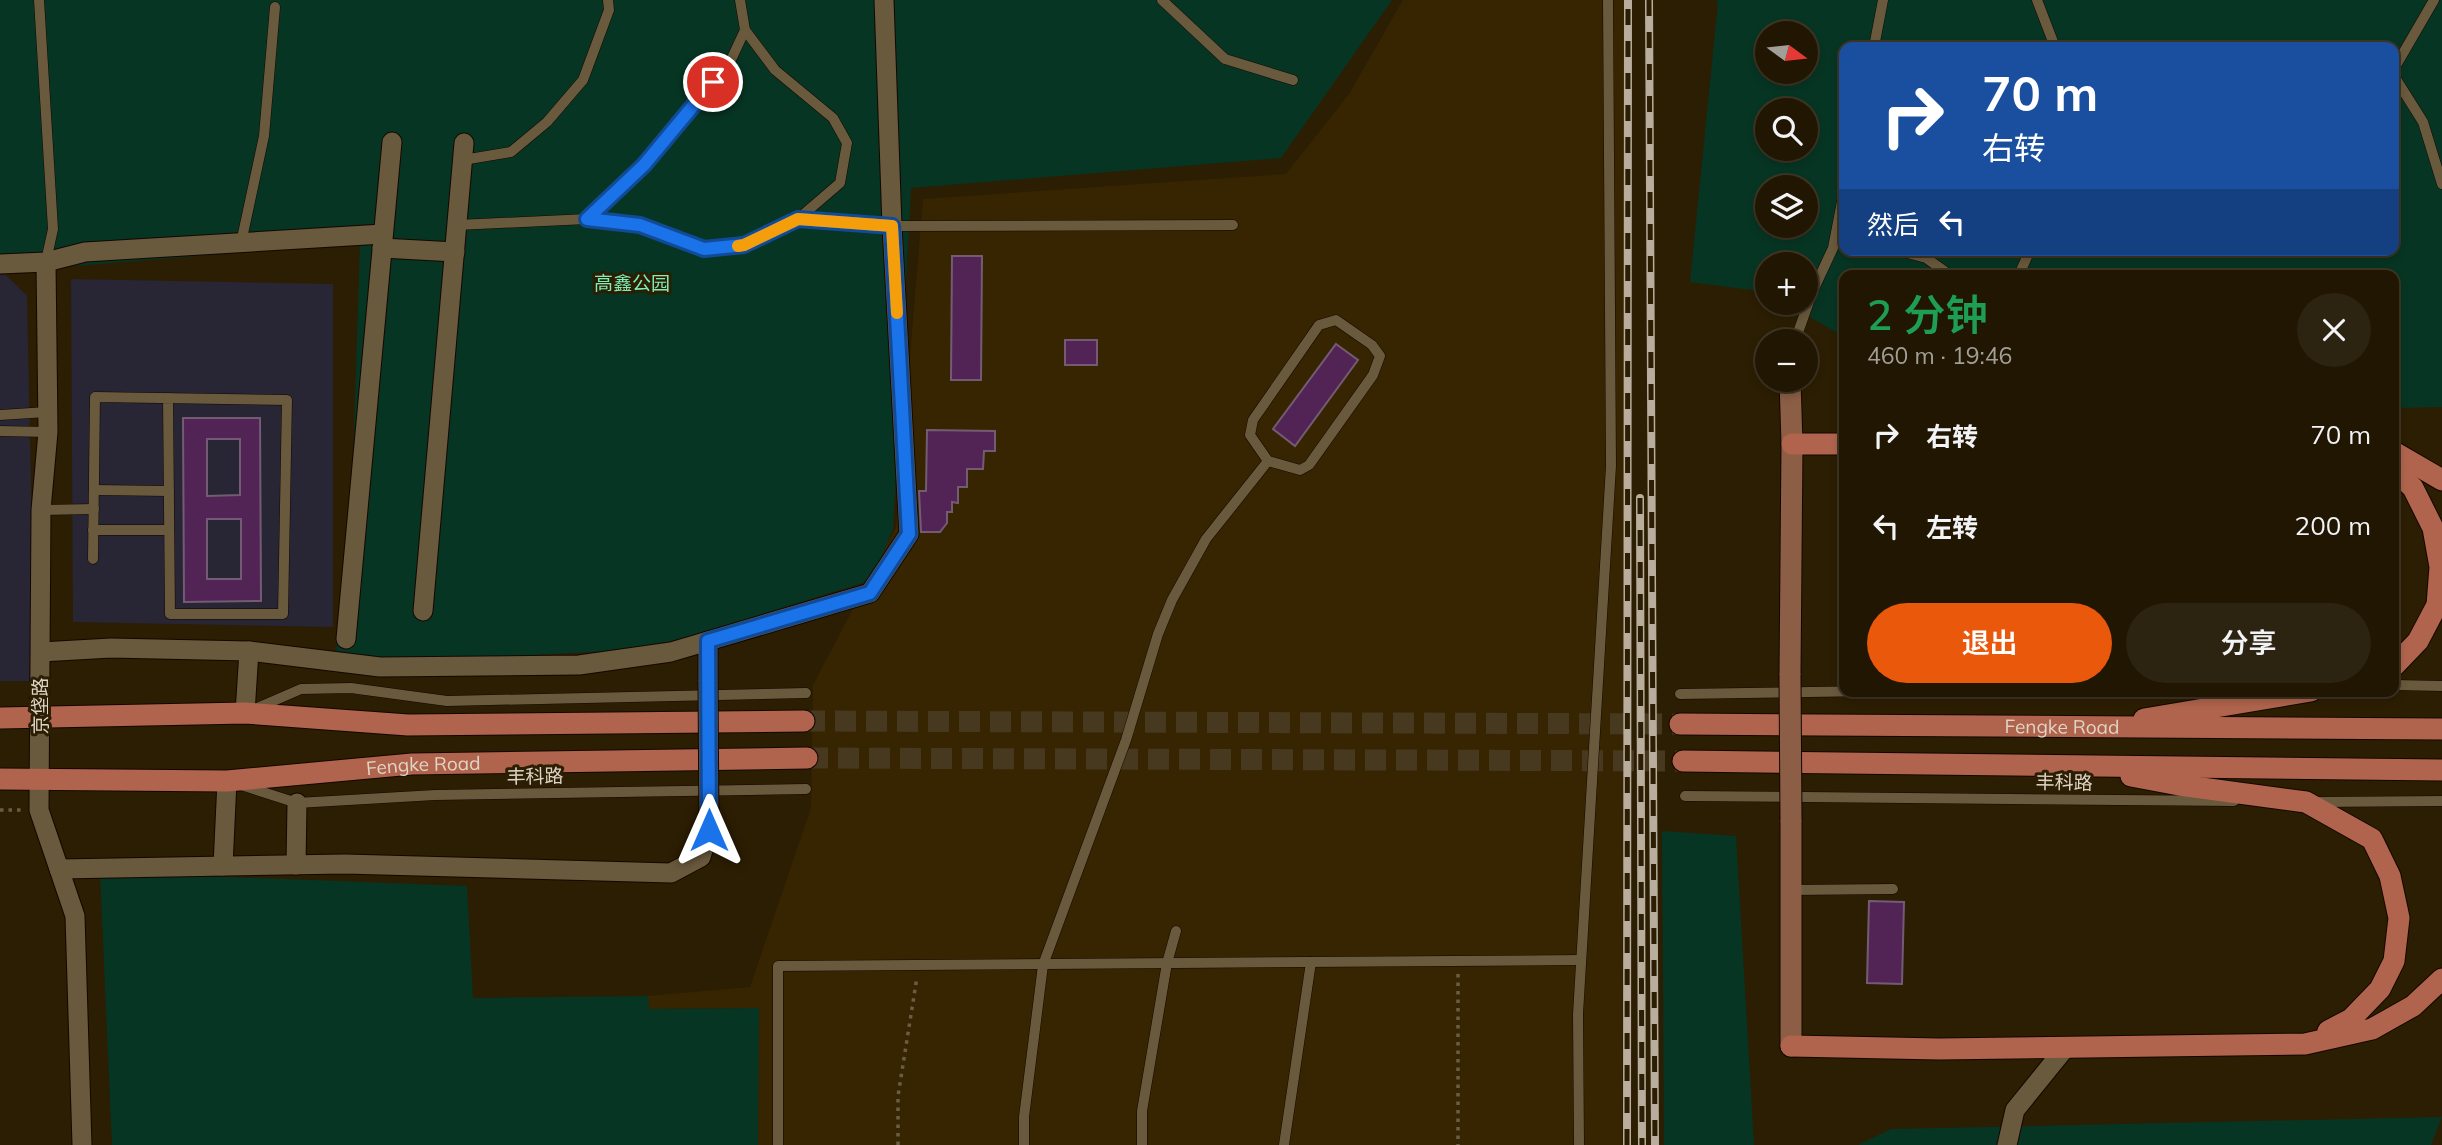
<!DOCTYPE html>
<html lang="zh">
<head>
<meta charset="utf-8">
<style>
	body { margin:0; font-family:Mulish,"Noto Sans SC",sans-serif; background:#2d2311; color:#f1f3f6; height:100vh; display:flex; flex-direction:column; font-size:26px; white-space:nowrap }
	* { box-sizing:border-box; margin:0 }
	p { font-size:23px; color:#a29f99 }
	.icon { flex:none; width:38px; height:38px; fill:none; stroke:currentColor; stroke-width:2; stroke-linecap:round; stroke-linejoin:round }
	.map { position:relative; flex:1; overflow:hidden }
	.details { position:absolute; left:1839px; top:270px; width:560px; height:427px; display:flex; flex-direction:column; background:#211602; border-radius:14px; box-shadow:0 4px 10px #0003,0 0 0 2px #3e3524 }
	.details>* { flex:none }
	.top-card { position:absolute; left:1839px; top:42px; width:560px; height:214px; border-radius:14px; box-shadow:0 4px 10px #0003,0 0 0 2px #3e3524; background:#1a4fa0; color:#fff; overflow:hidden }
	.needle { width:46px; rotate:105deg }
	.controls { position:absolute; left:1755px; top:21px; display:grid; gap:14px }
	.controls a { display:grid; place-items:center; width:63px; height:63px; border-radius:50%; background:#211602; box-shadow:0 4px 10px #0003,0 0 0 2px #3e3524; font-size:35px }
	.pin { position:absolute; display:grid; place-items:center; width:60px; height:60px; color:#fff; margin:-30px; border:4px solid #fff; border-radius:50%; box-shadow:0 2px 7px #0007 }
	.me { position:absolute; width:77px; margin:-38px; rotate:0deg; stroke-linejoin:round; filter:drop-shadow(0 0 5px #0008) }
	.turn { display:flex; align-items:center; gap:24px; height:147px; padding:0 28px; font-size:32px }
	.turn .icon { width:91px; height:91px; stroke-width:2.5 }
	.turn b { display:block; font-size:49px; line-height:60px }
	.then { display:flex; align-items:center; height:66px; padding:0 28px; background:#0003; gap:14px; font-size:26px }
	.round { display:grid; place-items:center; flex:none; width:74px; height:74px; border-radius:37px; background:#2d2311 }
	.head { display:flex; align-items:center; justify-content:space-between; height:119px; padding:0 28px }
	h1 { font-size:42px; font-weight:600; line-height:52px; color:#1e9e55 }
	.cta { display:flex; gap:14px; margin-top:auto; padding:14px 28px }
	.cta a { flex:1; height:80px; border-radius:42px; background:#ea580c; color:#fff; font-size:28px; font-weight:600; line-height:80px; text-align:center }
	.cta a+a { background:#2d2311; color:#f1f3f6 }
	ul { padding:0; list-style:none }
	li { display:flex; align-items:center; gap:21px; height:91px; padding:0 28px }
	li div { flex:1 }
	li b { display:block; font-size:26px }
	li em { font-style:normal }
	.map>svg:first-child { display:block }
</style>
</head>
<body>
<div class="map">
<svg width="2442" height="1145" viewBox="0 0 2442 1145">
	<rect width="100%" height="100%" fill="#2c1e03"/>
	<g fill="#282535">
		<path d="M0,275H6L27,296L35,681H0Z"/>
		<path d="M71,279L333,284V627L73,622Z"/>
	</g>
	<path fill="#372501" d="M1403,0H1625L1622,1145H758L759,1008L648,1009V996L750,987L811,808L813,685L896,527L923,199L1286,174L1349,94Z"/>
	<g fill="#073523" fill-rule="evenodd">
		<path d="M0,0H1392L1281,158L911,188L893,529L872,580L649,649L412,661L336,653L353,462L360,243L0,272Z"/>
		<path d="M1716,0H2442V407L2394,408V275H1844V337L1786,303H1806V264H1768L1767,292L1690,282L1718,3ZM1768,33H1806V72H1768ZM1844,47H2394V250H1844ZM1768,110H1806V149H1768ZM1768,187H1806V226H1768Z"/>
		<path d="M1662,831L1736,836L1754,1145H1664Z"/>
		<path d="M100,872L467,886L473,998L648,996L649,1009L759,1008L758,1145H112Z"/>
		<path d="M2442,1117L2431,1145H1858L1891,1129Z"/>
	</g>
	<g fill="#522355" stroke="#735c73" stroke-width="2" fill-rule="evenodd">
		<path d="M952,256H982L981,380H951Z"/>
		<rect x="1065" y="340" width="32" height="25"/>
		<path d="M1336,344L1358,360L1295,446L1273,429Z"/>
		<path d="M183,418H260L261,601L184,602ZM207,439H240V495L207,496ZM207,519H241V579H207Z"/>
		<path d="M927,430L995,431V451H984L983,469H967V487H958V503L952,502V512H947V523L940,532H921L919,491H926Z"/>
		<path d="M1869,901L1904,902L1902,984L1867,983Z"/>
	</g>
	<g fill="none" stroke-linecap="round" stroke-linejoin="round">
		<g stroke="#473920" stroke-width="21" stroke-dasharray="21 10" stroke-linecap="butt">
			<path d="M804,721L1680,724"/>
			<path d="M807,758L1683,761"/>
		</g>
		<g stroke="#140700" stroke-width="11">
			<g id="lane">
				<path d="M39,0L53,229L46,261"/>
				<path d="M1162,0L1225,59L1293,80"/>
				<path d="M2037,0L2055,47"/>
				<path d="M1874,47L1883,0"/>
				<path d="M2394,69L2434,0"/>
				<path d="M2394,76L2423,122L2442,184"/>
				<path d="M463,160L511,152L547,122L583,80L609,10L608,0"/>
				<path d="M587,219L644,165L730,62L745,30"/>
				<path d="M798,219L892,226L1233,225"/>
				<path d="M457,225L587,219L640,225L704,249L744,245L798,219L840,183L847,143L833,118L775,70L745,30L740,0"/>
				<path d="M241,243L264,136L275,7"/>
				<path d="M1896,250L1926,258L1950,275"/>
				<path d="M2019,275L2030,250"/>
				<path d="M1336,320L1372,345L1380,356L1373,375L1309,465L1300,470L1268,461L1250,435L1253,420L1319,325Z"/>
				<path d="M1795,341L1812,293L1833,248L1844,191"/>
				<path d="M0,415L47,412"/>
				<path d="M0,431L48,432"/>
				<path d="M94,490L169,491"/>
				<path d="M41,510L94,509"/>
				<path d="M93,530H169"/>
				<path d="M93,559L95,397L287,400L283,614H170L168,398"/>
				<path d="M2394,685L2442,686"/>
				<path d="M1680,694L1874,691"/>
				<path d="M255,709L301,689L351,688L447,701L806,693"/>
				<path d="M241,785L297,803L435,795L806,789"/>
				<path d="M1685,796L2234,801"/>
				<path d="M2316,802L2442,801"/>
				<path d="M1791,890L1893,889"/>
				<path d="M778,1145V966L1581,960"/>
				<path d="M1024,1145V1117L1043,965L1126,740L1158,634L1172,600L1206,539L1268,461"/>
				<path d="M1142,1145V1111L1167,963L1176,931"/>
				<path d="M1284,1145L1311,962"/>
				<path d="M1579,1145L1578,1014L1611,466L1608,0"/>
			</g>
		</g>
		<g stroke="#140700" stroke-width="21">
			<g id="street">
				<path d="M382,248L455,252"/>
				<path d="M46,262L48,432L41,510L39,810L75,916L82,1145"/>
				<path d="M0,264L46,262L85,252L383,234"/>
				<path d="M423,611L464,143"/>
				<path d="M346,639L392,142"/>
				<path d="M708,641V681"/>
				<path d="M41,652L111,648L249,651L380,667L579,665L671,652L870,593L909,534L892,226L884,0"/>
				<path d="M245,713L249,651"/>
				<path d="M296,865L297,803"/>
				<path d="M223,866L227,781"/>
				<path d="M59,869L345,864L671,873L701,857L709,830"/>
				<path d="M2007,1145L2015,1110L2066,1047"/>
			</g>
		</g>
		<g stroke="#140700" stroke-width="23">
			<g id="secondary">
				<path d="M1790,675L1792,444L1790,380"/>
				<path d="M1791,1046V820"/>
			</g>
		</g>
		<g stroke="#140700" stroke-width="23">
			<g id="primary">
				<path d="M1792,444H1844"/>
				<path d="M2394,452L2442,480"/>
				<path d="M2394,469L2413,488L2433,528L2440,567L2437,605L2418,641L2394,666"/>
				<path d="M0,718L245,713L408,725L804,721"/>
				<path d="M2144,719L2311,691"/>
				<path id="s1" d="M1680,724L2442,729"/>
				<path d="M1683,761L2442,770"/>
				<path d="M2131,776L2179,785L2306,802L2372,839L2390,876L2399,918L2394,961L2380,989L2351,1019L2328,1031"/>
				<path id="s2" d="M0,779L227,781L412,764L807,758"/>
				<path d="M1791,1046L1939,1049L2305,1044L2372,1029L2413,1006L2442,979"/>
			</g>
		</g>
		<g stroke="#6a5d46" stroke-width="3.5" stroke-dasharray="3.5 5" stroke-linecap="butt">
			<path d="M0,810H22"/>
			<path d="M1458,974V1145"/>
			<path d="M898,1145V1096L917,977"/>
		</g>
		<use href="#lane" stroke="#69593d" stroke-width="10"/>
		<use href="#street" stroke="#69593d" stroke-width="19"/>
		<use href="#secondary" stroke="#8c5e45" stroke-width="21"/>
		<use href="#primary" stroke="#b0644d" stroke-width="21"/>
		<g stroke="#b9ae9d" stroke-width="8">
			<g id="rail">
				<path d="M1649,0L1655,1145"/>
				<path d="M1640,498L1642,1145"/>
				<path d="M1627,1145L1628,0"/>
			</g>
		</g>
		<use href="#rail" stroke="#2c1e03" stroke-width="5" stroke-dasharray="16" stroke-linecap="butt"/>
		<g stroke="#140700" stroke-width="21" stroke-linecap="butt">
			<path id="street-bridge" d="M708,681L709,830"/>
		</g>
		<g stroke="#140700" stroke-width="23" stroke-linecap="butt">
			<path id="secondary-bridge" d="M1790,675L1791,820"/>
		</g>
		<use href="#street-bridge" stroke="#69593d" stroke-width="19"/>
		<use href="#secondary-bridge" stroke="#8c5e45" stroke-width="21"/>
	</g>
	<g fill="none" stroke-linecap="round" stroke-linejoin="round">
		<g stroke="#114b97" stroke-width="18">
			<path id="route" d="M709,830L708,641L870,593L909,534L892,226L798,219L744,245L704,249L640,225L587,219L644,165L713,82"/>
		</g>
		<use href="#route" stroke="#1a73e8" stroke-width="12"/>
		<path stroke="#f59e0b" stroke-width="12" d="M738,246L744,245L798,219L892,226L897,313"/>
	</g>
	<g text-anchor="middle" stroke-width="6" stroke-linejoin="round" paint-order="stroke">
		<g font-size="19" fill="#7deeb8" stroke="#2c1e03">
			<text x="632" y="290">高鑫公园</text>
		</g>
		<g font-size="19" fill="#dfd5c6" stroke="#2c1e03">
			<text transform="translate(40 706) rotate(-90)" y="7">京垡路</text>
			<text dy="7" stroke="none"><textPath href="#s1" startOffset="382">Fengke Road</textPath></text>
			<text dy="7" stroke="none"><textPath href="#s2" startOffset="424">Fengke Road</textPath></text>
			<text transform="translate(535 776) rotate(-1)" y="7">丰科路</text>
			<text transform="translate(2064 782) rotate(1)" y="7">丰科路</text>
		</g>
	</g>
</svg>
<div class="controls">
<a><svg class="needle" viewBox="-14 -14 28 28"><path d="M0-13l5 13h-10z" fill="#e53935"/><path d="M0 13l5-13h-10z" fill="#a29f99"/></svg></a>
<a><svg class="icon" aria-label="search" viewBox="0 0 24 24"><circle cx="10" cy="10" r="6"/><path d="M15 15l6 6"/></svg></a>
<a><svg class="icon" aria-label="layers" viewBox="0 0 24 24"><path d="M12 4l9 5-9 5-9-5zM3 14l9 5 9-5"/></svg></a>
<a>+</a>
<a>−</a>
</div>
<div class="pin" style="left:713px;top:82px;background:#d93025"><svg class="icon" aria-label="arrive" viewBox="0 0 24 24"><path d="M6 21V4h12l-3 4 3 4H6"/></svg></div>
<svg class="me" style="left:709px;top:830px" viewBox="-20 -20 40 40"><path d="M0-17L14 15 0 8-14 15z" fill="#1a73e8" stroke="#fff" stroke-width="4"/></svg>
<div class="top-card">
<div class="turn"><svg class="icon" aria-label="right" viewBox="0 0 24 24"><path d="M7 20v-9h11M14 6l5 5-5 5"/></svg><div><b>70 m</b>右转</div></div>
<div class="then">然后<svg class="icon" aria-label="left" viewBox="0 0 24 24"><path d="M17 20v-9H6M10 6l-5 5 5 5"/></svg></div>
</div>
<section class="details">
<div class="head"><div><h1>2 分钟</h1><p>460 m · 19:46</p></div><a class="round"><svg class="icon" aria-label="close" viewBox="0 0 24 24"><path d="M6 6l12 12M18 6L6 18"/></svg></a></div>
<ul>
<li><svg class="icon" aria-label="right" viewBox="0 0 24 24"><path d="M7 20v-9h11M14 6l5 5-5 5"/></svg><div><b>右转</b></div><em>70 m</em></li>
<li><svg class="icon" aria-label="left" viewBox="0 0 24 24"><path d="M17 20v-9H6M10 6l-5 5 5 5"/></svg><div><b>左转</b></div><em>200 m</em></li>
</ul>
<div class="cta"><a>退出</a><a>分享</a></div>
</section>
</div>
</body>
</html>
